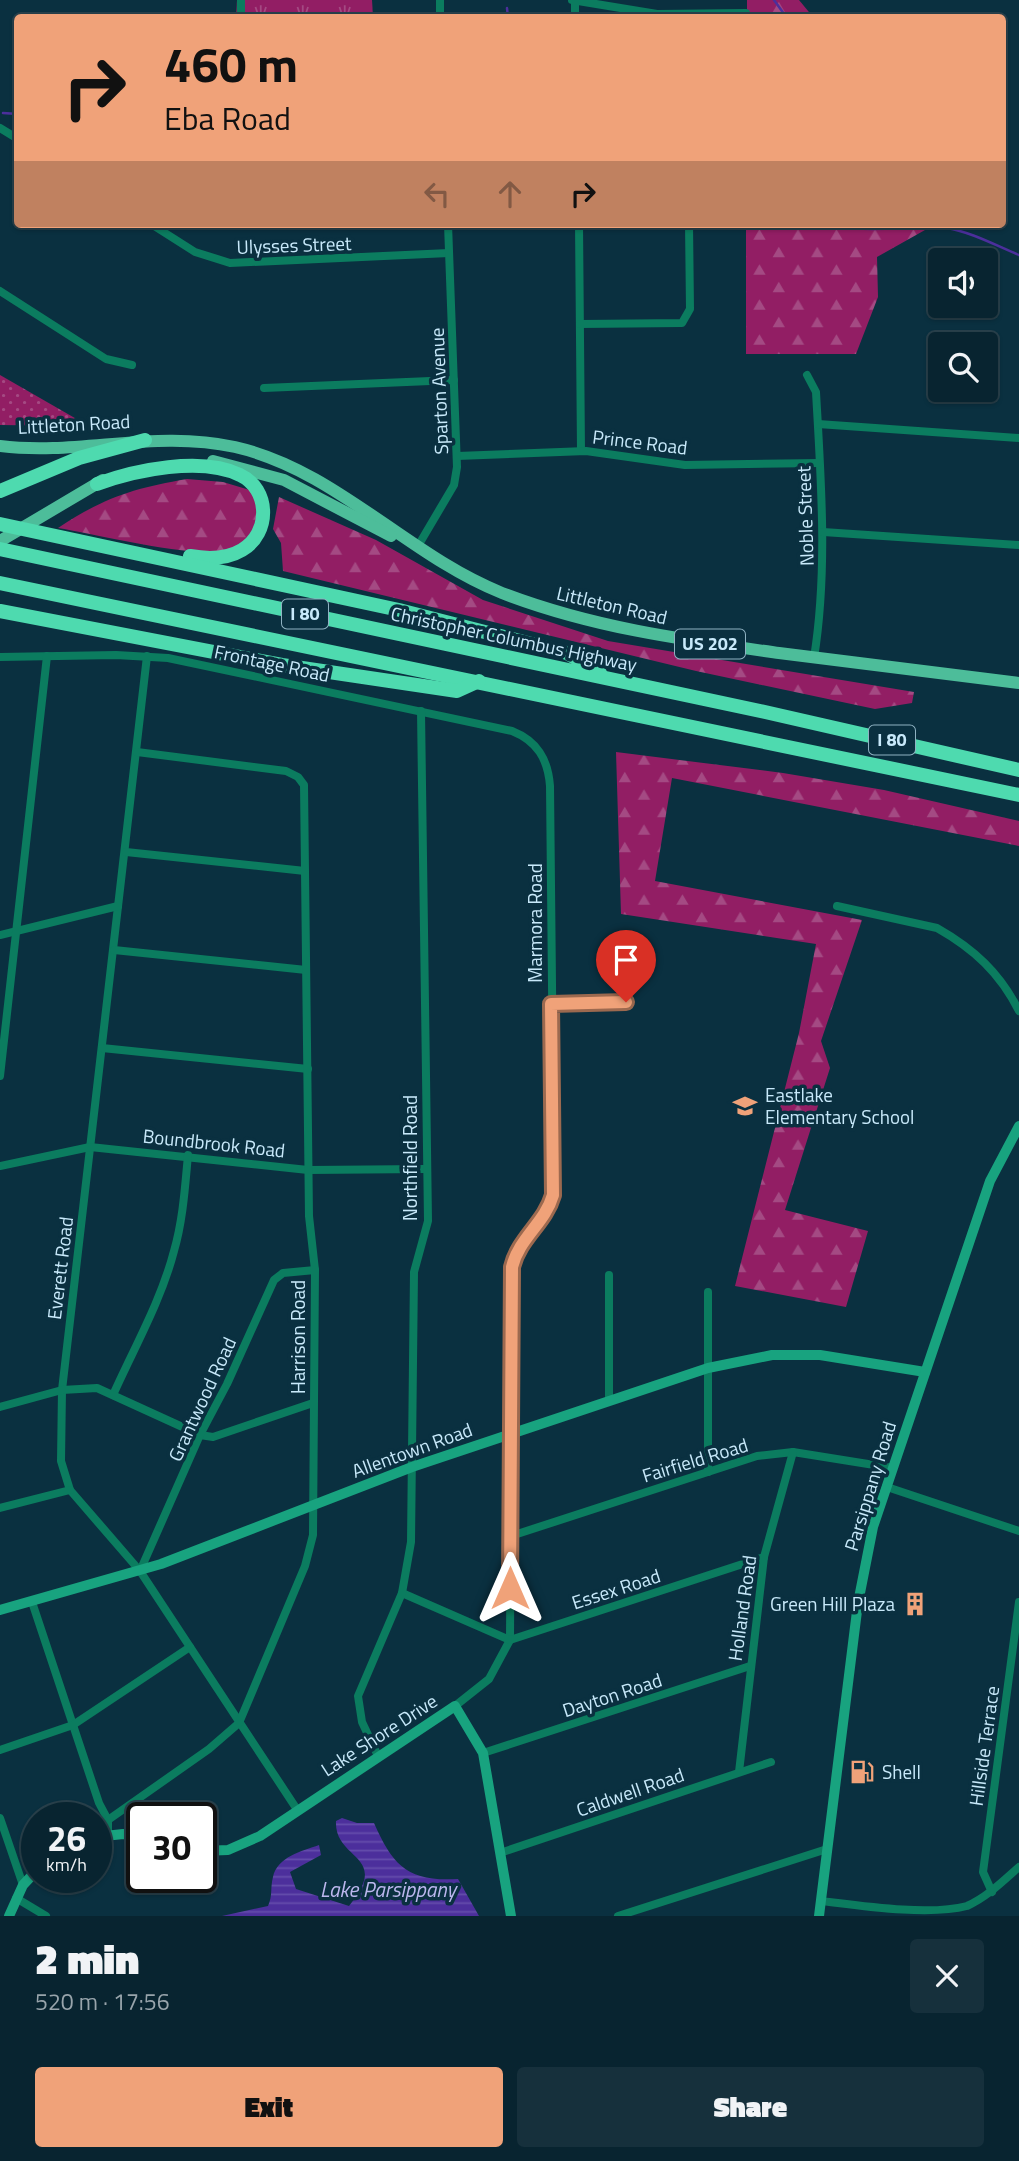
<!DOCTYPE html>
<html lang="en">
<head>
<meta charset="utf-8">
<style>
	body { margin:0; font-family:"Titillium Web",sans-serif; background:#16303c; color:#f1f3f6; height:100vh; display:flex; flex-direction:column; font-size:26px; white-space:nowrap }
	* { box-sizing:border-box; margin:0 }
	p { font-size:23px; color:#98a4ab }
	.icon { flex:none; width:38px; height:38px; fill:none; stroke:currentColor; stroke-width:2; stroke-linecap:round; stroke-linejoin:round }
	.map { position:relative; height:1916px; overflow:hidden }
	.drawer { display:flex; flex-direction:column; background:#082430; flex:1 }
	.drawer>* { flex:none }
	.top-card { position:absolute; left:14px; top:14px; width:992px; height:214px; border-radius:7px; box-shadow:0 2px 5px #0004,0 0 0 2px #29414c; background:#f0a279; color:#111; overflow:hidden }
	.tools { position:absolute; left:928px; top:248px; display:grid; gap:14px }
	.tools a { display:grid; place-items:center; width:70px; height:70px; border-radius:7px; background:#082430; box-shadow:0 2px 5px #0004,0 0 0 2px #29414c; font-size:35px }
	.speed { position:absolute; left:21px; top:1802px; display:flex; gap:14px; font-size:35px; font-weight:700; text-align:center }
	.speed>* { display:grid; place-content:center; width:91px; height:91px; border-radius:50%; background:#082430; box-shadow:0 2px 5px #0004,0 0 0 2px #29414c; line-height:1 }
	.speed small { font-size:18px; font-weight:400 }
	.speed .limit { border:4px solid #111; border-radius:10px; background:#fff; color:#111 }
	.pin { position:absolute; display:grid; place-items:center; width:60px; height:60px; color:#fff; margin:-72px -30px; border-radius:50% 50% 50% 0; rotate:-45deg; box-shadow:0 0 7px #0007 }
	.pin .icon { rotate:45deg }
	.me { position:absolute; width:77px; margin:-38px; rotate:0deg; stroke-linejoin:round; filter:drop-shadow(0 0 5px #0008) }
	.turn { display:flex; align-items:center; gap:24px; height:147px; padding:0 35px; font-size:32px }
	.turn .icon { width:91px; height:91px; stroke-width:2.5 }
	.turn b { display:block; font-size:49px; line-height:60px }
	.lanes { display:flex; align-items:center; height:66px; padding:0 35px; background:#0003; justify-content:center; gap:35px; direction:ltr }
	.lanes .off { opacity:.35 }
	.round { display:grid; place-items:center; flex:none; width:74px; height:74px; border-radius:7px; background:#16303c }
	.head { display:flex; align-items:center; justify-content:space-between; height:119px; padding:0 35px }
	h1 { font-size:42px; font-weight:800; line-height:52px }
	.button { display:flex; gap:14px; margin-top:auto; padding:14px 35px }
	.button a { flex:1; height:80px; border-radius:7px; background:#f0a279; color:#111; font-size:28px; font-weight:800; line-height:80px; text-align:center }
	.button a+a { background:#16303c; color:#f1f3f6 }
	.map>svg:first-child { display:block }
</style>
</head>
<body>
<div class="map">
<svg width="1019" height="1916" viewBox="0 0 1019 1916">
	<defs>
		<pattern id="grass-dots" width="8" height="8" patternUnits="userSpaceOnUse" patternTransform="scale(1.75)"><rect width="8" height="8" fill="#921e64"/><path d="M2 2h.1M6 6h.1" fill="none" stroke="#a44a83" stroke-width="1.8" stroke-linecap="round"/></pattern>
		<pattern id="forest-firs" width="22" height="20" patternUnits="userSpaceOnUse" patternTransform="scale(1.75)"><rect width="22" height="20" fill="#921e64"/><path d="M5 1l3.5 6h-7zM16 11l3.5 6h-7z" fill="#a44a83"/></pattern>
		<pattern id="park-tufts" width="24" height="20" patternUnits="userSpaceOnUse" patternTransform="scale(1.75)"><rect width="24" height="20" fill="#921e64"/><path d="M3 7l-1-3M5 7V3M7 7l1-3M15 17l-1-3M17 17v-4M19 17l1-3" fill="none" stroke="#a44a83"/></pattern>
		<pattern id="water-rules" width="6" height="5" patternUnits="userSpaceOnUse" patternTransform="scale(1.75)"><rect width="6" height="5" fill="#4c2f9c"/><path d="M0 2.5h6" fill="none" stroke="#644dab"/></pattern>
	</defs>
	<rect width="100%" height="100%" fill="#0a3040"/>
	<path fill="url(#grass-dots)" d="M0,375L80,421V426L0,425Z"/>
	<g fill="url(#forest-firs)">
		<path d="M747,0H799L813,17L747,18Z"/>
		<path d="M746,224H929L925,230L877,257L878,297L856,354H746Z"/>
		<path d="M187,479L223,482L253,491C260,513 259,539 233,549C200,561 96,534 58,528C103,498 134,488 187,479Z"/>
		<path d="M279,497L376,540L483,600L608,641L914,692L912,703L875,709L696,671L283,571L281,543L273,529Z"/>
		<path d="M616,752L783,773L884,790L1019,821V846L672,778L655,881L862,920L821,1041L830,1068L785,1210L868,1231L846,1307L735,1286L799,1033L816,944L621,914Z"/>
	</g>
	<path fill="url(#park-tufts)" d="M237,0H372L373,17L236,18Z"/>
	<path fill="url(#water-rules)" d="M342,1818L357,1823H374C393,1866 408,1882 458,1879L479,1916H222L268,1906C273,1895 270,1888 273,1877C277,1857 302,1851 319,1845L321,1855L290,1872L296,1889L349,1906C392,1854 334,1861 336,1821Z"/>
	<g fill="none" stroke-linecap="round" stroke-linejoin="round">
		<g stroke="#4c2f9c" stroke-width="2.5">
			<path d="M774,0L787,18"/>
			<path d="M507,8L508,18"/>
			<path d="M3,113L18,114"/>
			<path d="M852,224L855,228C886,232 917,223 947,228C971,232 997,246 1019,255"/>
		</g>
		<g stroke="#0b7c5f" stroke-width="8">
			<path d="M241,0V18"/>
			<path d="M440,0V18"/>
			<path d="M572,0L657,14L746,13"/>
			<path d="M575,18V0"/>
			<path d="M0,128L18,139"/>
			<path d="M151,224L195,252L230,263L449,253"/>
			<path d="M579,224L581,451"/>
			<path d="M0,291L106,359L132,365"/>
			<path d="M580,324L682,323L690,309L689,224"/>
			<path d="M807,375L816,392C821,481 828,570 814,658"/>
			<path d="M264,388L454,380"/>
			<path d="M818,424L1019,438"/>
			<path d="M457,456L586,451L685,465L819,463"/>
			<path d="M823,532L1019,545"/>
			<path d="M418,546L454,485L457,467L448,224"/>
			<path d="M147,656L62,1390L61,1461L70,1490L140,1571L298,1811"/>
			<path d="M0,657L116,655L168,658L512,731C537,741 548,759 550,786L554,1182C550,1220 520,1232 512,1267L510,1640L489,1679L455,1706"/>
			<path d="M126,852L305,871"/>
			<path d="M837,906L937,928C974,949 1000,973 1019,1011"/>
			<path d="M0,935L118,906"/>
			<path d="M114,950L306,970"/>
			<path d="M551,1004L626,1002"/>
			<path d="M102,1048L308,1069"/>
			<path d="M0,1076L47,656"/>
			<path d="M0,1166L90,1147L308,1170L426,1169"/>
			<path d="M113,1395C134,1348 161,1301 174,1251C183,1220 185,1187 188,1155"/>
			<path d="M609,1401V1275"/>
			<path d="M0,1407L62,1390L97,1388L200,1435L213,1437L313,1403"/>
			<path d="M708,1472V1292"/>
			<path d="M887,1487L1019,1531"/>
			<path d="M0,1508L70,1490"/>
			<path d="M511,1536L757,1456L793,1452L893,1468"/>
			<path d="M140,1571L200,1435L227,1384L274,1280L283,1273L315,1270"/>
			<path d="M402,1593L510,1640L764,1557"/>
			<path d="M32,1602L99,1803L108,1820V1834"/>
			<path d="M0,1750L73,1725L190,1647"/>
			<path d="M483,1753L750,1666"/>
			<path d="M378,1756L362,1722L358,1696L402,1593L411,1542L414,1272L428,1221L421,711"/>
			<path d="M739,1772L764,1557L793,1452"/>
			<path d="M0,1818L23,1885"/>
			<path d="M108,1820L209,1749L239,1723L305,1566L313,1535L315,1270L309,1216L304,785L298,777L286,771L137,752"/>
			<path d="M500,1853L771,1762"/>
			<path d="M992,1892L983,1872L1019,1602"/>
			<path d="M16,1898L46,1916"/>
			<path d="M821,1901C862,1906 929,1916 967,1906C987,1897 1002,1882 1019,1867"/>
			<path d="M618,1916L827,1849"/>
		</g>
		<g stroke="#18a37f" stroke-width="10">
			<path d="M0,1610L161,1564L412,1467L708,1368L772,1355H820L925,1372"/>
			<path d="M96,1837L123,1834L142,1837"/>
			<path d="M201,1851L228,1850L260,1836L455,1706L483,1753L511,1916"/>
			<path d="M9,1916L23,1885L37,1870"/>
			<path d="M819,1916L858,1603L873,1527L990,1181L1019,1126"/>
		</g>
		<g stroke="#4dbd9a" stroke-width="12">
			<path d="M0,446C79,456 155,429 235,447C336,470 407,555 502,593C593,628 684,640 779,653C859,663 939,673 1019,683"/>
			<path d="M213,461L284,480L391,536"/>
			<path d="M0,541L103,480"/>
		</g>
		<g stroke="#4edaaf" stroke-width="14">
			<path d="M97,484C135,470 202,456 240,475C270,489 271,533 242,550C227,559 207,559 190,556"/>
			<path d="M0,491L79,458L145,440"/>
			<path d="M0,524L399,610L567,653L600,673"/>
			<path d="M0,549L765,712L1019,770"/>
			<path d="M0,583L1019,795"/>
			<path d="M0,611L282,665L457,691L479,681"/>
		</g>
	</g>
	<g fill="none" stroke-linecap="round" stroke-linejoin="round">
		<g stroke="#9c694f" stroke-width="18">
			<path id="route" d="M510,1588L512,1267C519,1238 545,1223 553,1195L551,1004L626,1002"/>
		</g>
		<use href="#route" stroke="#f0a279" stroke-width="12"/>
	</g>
	<defs>
		<g id="school-bare" transform="scale(1.89)"><path d="M0-5L7-2L0 1L-7-2ZM-4 1L0 2.5L4 1V4Q0 6-4 4Z" fill="#f0a279" stroke="#0a3040" stroke-width="2.5" paint-order="stroke"/></g>
		<g id="building-bare" transform="scale(1.89)"><path d="M-4-6H4V6H1V3H-1V6H-4ZM-2.5-4.3h1.7v1.8h-1.7ZM.8-4.3h1.7v1.8H.8ZM-2.5-1h1.7V.8h-1.7ZM.8-1h1.7V.8H.8Z" fill="#f0a279" stroke="#0a3040" stroke-width="2.5" paint-order="stroke"/></g>
		<g id="fuel-bare" transform="scale(1.89)"><path d="M-5.5-6h7V0h2V4h1.3V-2.5L3-4.5l.8-.8L6-3V5H2.5V1h-1V6h-7ZM-4.2-4.7v3.2H.2V-4.7Z" fill="#f0a279" stroke="#0a3040" stroke-width="2.5" paint-order="stroke"/></g>
	</defs>
	<g fill-rule="evenodd">
		<use href="#school-bare" x="745" y="1106"/>
		<use href="#building-bare" x="915" y="1604"/>
		<use href="#fuel-bare" x="862" y="1772"/>
	</g>
	<g text-anchor="middle" stroke-width="7" stroke-linejoin="round" paint-order="stroke">
		<g fill="#0a3040" stroke="#8fb2c2" stroke-width="2">
			<rect x="282" y="599.5" width="46" height="29" rx="5"/>
			<rect x="675" y="629.5" width="70" height="29" rx="5"/>
			<rect x="869" y="725.5" width="46" height="29" rx="5"/>
		</g>
		<g font-size="18" font-weight="bold" fill="#c8e9fa">
			<text x="305" y="620">I 80</text>
			<text x="710" y="650">US 202</text>
			<text x="892" y="746">I 80</text>
		</g>
		<g font-size="19" fill="#c8e9fa" stroke="#0a3040">
			<text transform="translate(294 245) rotate(-2)" y="7">Ulysses Street</text>
			<text transform="translate(439 391) rotate(-92)" y="7">Sparton Avenue</text>
			<text transform="translate(74 424) rotate(-3)" y="7">Littleton Road</text>
			<text transform="translate(640 442) rotate(7)" y="7">Prince Road</text>
			<text transform="translate(805 516) rotate(-92)" y="7">Noble Street</text>
			<text transform="translate(612 605) rotate(13)" y="7">Littleton Road</text>
			<text transform="translate(514 639) rotate(12)" y="7">Christopher Columbus Highway</text>
			<text transform="translate(272 663) rotate(12)" y="7">Frontage Road</text>
			<text transform="translate(535 923) rotate(-90)" y="7">Marmora Road</text>
			<text transform="translate(214 1143) rotate(6)" y="7">Boundbrook Road</text>
			<text transform="translate(410 1158) rotate(-90)" y="7">Northfield Road</text>
			<text transform="translate(60 1268) rotate(-83)" y="7">Everett Road</text>
			<text transform="translate(298 1337) rotate(-90)" y="7">Harrison Road</text>
			<text transform="translate(202 1399) rotate(-65)" y="7">Grantwood Road</text>
			<text transform="translate(412 1450) rotate(-20)" y="7">Allentown Road</text>
			<text transform="translate(695 1460) rotate(-17)" y="7">Fairfield Road</text>
			<text transform="translate(870 1486) rotate(-73)" y="7">Parsippany Road</text>
			<text transform="translate(616 1589) rotate(-18)" y="7">Essex Road</text>
			<text transform="translate(742 1608) rotate(-82)" y="7">Holland Road</text>
			<text transform="translate(612 1695) rotate(-18)" y="7">Dayton Road</text>
			<text transform="translate(379 1735) rotate(-33)" y="7">Lake Shore Drive</text>
			<text transform="translate(984 1746) rotate(-82)" y="7">Hillside Terrace</text>
			<text transform="translate(630 1792) rotate(-19)" y="7">Caldwell Road</text>
		</g>
		<g font-size="19" fill="#c8e9fa" stroke="#0a3040" text-anchor="start">
			<text x="765" y="1102">Eastlake<tspan x="765" dy="22">Elementary School</tspan></text>
			<text x="895" y="1611" text-anchor="end">Green Hill Plaza</text>
			<text x="882" y="1779">Shell</text>
		</g>
		<g font-size="21" font-style="italic" fill="#bcb7ee" stroke="#0a3040">
			<text x="388" y="1897">Lake Parsippany</text>
		</g>
	</g>
</svg>
<div class="tools">
<a><svg class="icon" aria-label="sound" viewBox="0 0 24 24"><path d="M4 9h4l5-4v14l-5-4H4zM17 9q2 3 0 6"/></svg></a>
<a><svg class="icon" aria-label="search" viewBox="0 0 24 24"><circle cx="10" cy="10" r="6"/><path d="M15 15l6 6"/></svg></a>
</div>
<div class="speed"><div>26<small>km/h</small></div><div class="limit">30</div></div>
<div class="pin" style="left:626px;top:1002px;background:#d93025"><svg class="icon" aria-label="arrive" viewBox="0 0 24 24"><path d="M6 21V4h12l-3 4 3 4H6"/></svg></div>
<svg class="me" style="left:510px;top:1588px" viewBox="-20 -20 40 40"><path d="M0-17L14 15 0 8-14 15z" fill="#f0a279" stroke="#fff" stroke-width="4"/></svg>
<div class="top-card">
<div class="turn"><svg class="icon" aria-label="right" viewBox="0 0 24 24"><path d="M7 20v-9h11M14 6l5 5-5 5"/></svg><div><b>460 m</b>Eba Road</div></div>
<div class="lanes"><svg class="icon off" aria-label="left" viewBox="0 0 24 24"><path d="M17 20v-9H6M10 6l-5 5 5 5"/></svg><svg class="icon off" aria-label="ahead" viewBox="0 0 24 24"><path d="M12 20V5M6 11l6-6 6 6"/></svg><svg class="icon" aria-label="right" viewBox="0 0 24 24"><path d="M7 20v-9h11M14 6l5 5-5 5"/></svg></div>
</div>
</div>
<section class="drawer">
<div class="head"><div><h1>2 min</h1><p>520 m · 17:56</p></div><a class="round"><svg class="icon" aria-label="close" viewBox="0 0 24 24"><path d="M6 6l12 12M18 6L6 18"/></svg></a></div>
<div class="button"><a>Exit</a><a>Share</a></div>
</section>
</body>
</html>
